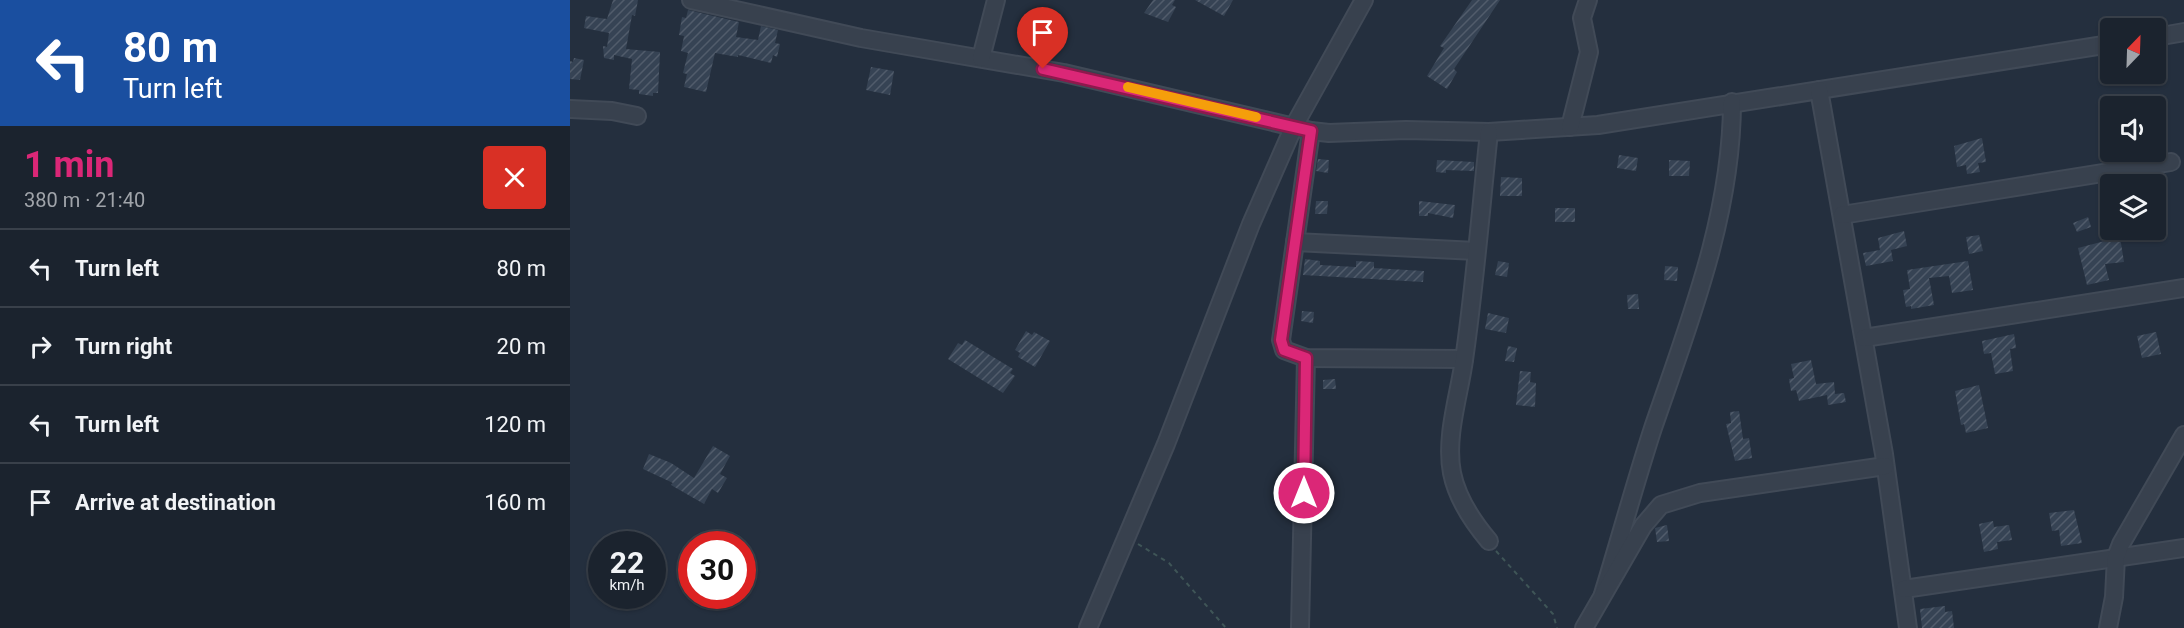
<!DOCTYPE html>
<html lang="en">
<head>
<meta charset="utf-8">
<style>
	body { margin:0; font-family:Roboto,sans-serif; background:#282f3a; color:#f1f3f6; height:100vh; display:flex; flex-direction:column; font-size:22px; white-space:nowrap }
	* { box-sizing:border-box; margin:0 }
	p { font-size:20px; color:#a0a4aa }
	.icon { flex:none; width:33px; height:33px; fill:none; stroke:currentColor; stroke-width:2; stroke-linecap:round; stroke-linejoin:round }
	.map { position:relative; flex:1; overflow:hidden }
	.sheet { display:flex; flex-direction:column; background:#1b232e; width:570px }
	.sheet>* { flex:none }
	.guide { background:#1a4fa0; color:#fff; overflow:hidden }
	.needle { width:39px; rotate:23deg }
	.buttons { position:absolute; left:1530px; top:18px; display:grid; gap:12px }
	.buttons a { display:grid; place-items:center; width:66px; height:66px; border-radius:6px; background:#1b232e; box-shadow:0 2px 4px #0004,0 0 0 2px #39404a; font-size:30px }
	.speed { position:absolute; left:18px; top:531px; display:flex; gap:12px; font-size:30px; font-weight:700; text-align:center }
	.speed>* { display:grid; place-content:center; width:78px; height:78px; border-radius:50%; background:#1b232e; box-shadow:0 2px 4px #0004,0 0 0 2px #39404a; line-height:1 }
	.speed small { font-size:15px; font-weight:400 }
	.speed .limit { border:9px solid #d22; background:#fff; color:#111 }
	.pin { position:absolute; display:grid; place-items:center; width:51px; height:51px; color:#fff; margin:-62px -26px; border-radius:50% 50% 50% 0; rotate:-45deg; box-shadow:0 0 6px #0007 }
	.pin .icon { rotate:45deg }
	.me { position:absolute; width:66px; margin:-33px; rotate:0deg; stroke-linejoin:round; filter:drop-shadow(0 0 4px #0008) }
	.turn { display:flex; align-items:center; gap:21px; height:126px; padding:0 24px; font-size:27px }
	.turn .icon { width:78px; height:78px; stroke-width:2.5 }
	.turn b { display:block; font-size:42px; line-height:51px }
	.round { display:grid; place-items:center; flex:none; width:63px; height:63px; border-radius:6px; background:#282f3a }
	.overview { display:flex; align-items:center; justify-content:space-between; height:102px; padding:0 24px }
	h1 { font-size:36px; font-weight:700; line-height:45px; color:#db2777 }
	ul { padding:0; list-style:none }
	li { display:flex; align-items:center; gap:18px; height:78px; padding:0 24px; border-top:2px solid #39404a }
	li div { flex:1 }
	li b { display:block; font-size:22px }
	li em { font-style:normal }
	main { display:flex; flex:1; min-height:0 }
	.map>svg:first-child { display:block }
</style>
</head>
<body>
<main>
<section class="sheet">
<div class="guide">
<div class="turn"><svg class="icon" aria-label="left" viewBox="0 0 24 24"><path d="M17 20v-9H6M10 6l-5 5 5 5"/></svg><div><b>80 m</b>Turn left</div></div>
</div>
<div class="overview"><div><h1>1 min</h1><p>380 m · 21:40</p></div><a class="round" style="background:#d93025;color:#fff"><svg class="icon" aria-label="close" viewBox="0 0 24 24"><path d="M6 6l12 12M18 6L6 18"/></svg></a></div>
<ul>
<li><svg class="icon" aria-label="left" viewBox="0 0 24 24"><path d="M17 20v-9H6M10 6l-5 5 5 5"/></svg><div><b>Turn left</b></div><em>80 m</em></li>
<li><svg class="icon" aria-label="right" viewBox="0 0 24 24"><path d="M7 20v-9h11M14 6l5 5-5 5"/></svg><div><b>Turn right</b></div><em>20 m</em></li>
<li><svg class="icon" aria-label="left" viewBox="0 0 24 24"><path d="M17 20v-9H6M10 6l-5 5 5 5"/></svg><div><b>Turn left</b></div><em>120 m</em></li>
<li><svg class="icon" aria-label="arrive" viewBox="0 0 24 24"><path d="M6 21V4h12l-3 4 3 4H6"/></svg><div><b>Arrive at destination</b></div><em>160 m</em></li>
</ul>
</section>
<div class="map">
<svg width="1614" height="628" viewBox="0 0 1614 628">
	<defs>
		<pattern id="building-hatch" width="6" height="6" patternUnits="userSpaceOnUse" patternTransform="scale(1.5)"><rect width="6" height="6" fill="#364354"/><path d="M-1 1l2-2M0 6l6-6M5 7l2-2" fill="none" stroke="#515c6b"/></pattern>
	</defs>
	<rect width="100%" height="100%" fill="#242f3e"/>
	<g fill="url(#building-hatch)">
		<path d="M43,0H68L65,16L62,15L56,49L90,52L88,93H83V96L69,94V90L59,89L62,59L44,55V60L34,58L33,46L37,47L39,33L14,28L16,16L37,19Z"/>
		<path d="M583,0H605L602,5L606,7L598,22L574,13Z"/>
		<path d="M625,0H663L654,16Z"/>
		<path d="M902,0H930L884,69L887,72L877,89L857,76L874,48L870,46Z"/>
		<path d="M118,10L169,22L166,37L188,40L191,26L208,30L205,43L210,44L207,57L203,55L201,63L168,55V57L145,53L136,92L114,87L117,74L113,73L118,53L111,51L114,36L109,35L112,17L116,18Z"/>
		<path d="M4,58L14,60L10,80L0,79V61L3,62Z"/>
		<path d="M301,67L324,71L320,95L296,90Z"/>
		<path d="M1412,138L1416,162L1408,163L1410,172L1397,174L1396,165L1387,167L1384,146Z"/>
		<path d="M1049,155L1068,158L1066,171L1047,168Z"/>
		<path d="M748,159L759,160L758,173L746,171Z"/>
		<path d="M867,160L904,162V171L876,170V173L866,172Z"/>
		<path d="M1099,160L1120,161L1119,176H1099Z"/>
		<path d="M931,177L952,178V196H930Z"/>
		<path d="M746,201H758L757,214H745Z"/>
		<path d="M849,201L885,205L883,218L858,213V216H849Z"/>
		<rect x="985" y="208" width="20" height="14"/>
		<path d="M1518,217L1521,227L1507,232L1503,223Z"/>
		<path d="M1334,231L1337,246L1321,250L1323,261L1296,266L1293,253L1310,250L1308,238Z"/>
		<path d="M1409,235L1413,251L1399,254L1396,237Z"/>
		<path d="M1550,237L1554,262L1535,264L1539,280L1517,285L1508,248Z"/>
		<path d="M735,259L750,261V265L786,267V261L804,262V268L854,271L853,282L733,275Z"/>
		<path d="M928,261L939,263L937,277L925,275Z"/>
		<path d="M1398,261L1403,290L1382,293L1379,276L1359,278L1364,305L1341,309V306L1336,307L1333,290L1340,289L1337,270Z"/>
		<path d="M1095,266L1108,267L1107,281L1094,280Z"/>
		<path d="M1068,294L1069,309H1058L1057,295Z"/>
		<path d="M732,311L744,312L743,323L731,321Z"/>
		<path d="M918,313L939,318L936,333L915,329Z"/>
		<path d="M456,331L462,335L464,332L480,341L465,367L448,357L450,353L445,350Z"/>
		<path d="M1586,332L1591,354L1572,358L1567,336Z"/>
		<path d="M1444,334L1446,348L1440,349L1443,371L1425,374L1421,353L1414,354L1412,341Z"/>
		<path d="M395,340L443,369L440,373L445,376L433,393L378,359L388,343L392,345Z"/>
		<path d="M938,346L947,348L944,362L935,361Z"/>
		<path d="M1241,360L1246,384L1264,382L1265,394L1274,393L1276,402L1258,405L1257,395L1229,401L1226,390L1221,391L1219,379L1224,378L1221,364Z"/>
		<path d="M950,371L961,372L960,382L966,383L965,407L946,405Z"/>
		<path d="M765,379L766,389H753V380Z"/>
		<path d="M1409,385L1418,428L1396,433L1394,424L1391,425L1385,391Z"/>
		<path d="M1169,411L1173,439L1179,438L1182,458L1165,461L1156,424L1161,423L1160,412Z"/>
		<path d="M143,446L160,456L150,474L157,478L148,493L142,489L134,504L101,485L103,483L73,469L79,454L101,463L124,478Z"/>
		<path d="M1504,510L1512,543L1491,546L1489,530L1482,531L1479,513Z"/>
		<path d="M1423,521L1424,527L1439,525L1442,540L1427,542L1428,549L1414,552L1409,524Z"/>
		<path d="M1097,525L1099,541L1087,542L1085,528Z"/>
		<path d="M1375,606V612L1382,611L1384,628H1352L1350,609Z"/>
	</g>
	<g fill="none" stroke-linecap="round" stroke-linejoin="round">
		<g stroke="#414a57" stroke-width="20">
			<g id="minor">
				<path d="M121,0L291,38L494,73L741,131L759,133L836,130L919,132L1028,125L1540,44"/>
				<path d="M1586,37L1614,32"/>
				<path d="M411,58L426,0"/>
				<path d="M1249,90L1314,454L1338,628"/>
				<path d="M0,109L42,111L67,116"/>
				<path d="M1000,127L1019,52L1012,18L1018,0"/>
				<path d="M741,131L711,340L714,350L736,358L894,359"/>
				<path d="M1272,215L1601,162"/>
				<path d="M725,242L906,251"/>
				<path d="M1294,338L1614,288"/>
				<path d="M919,541C903,522 887,498 882,473C875,437 889,396 894,360C905,284 911,207 919,132"/>
				<path d="M1334,589L1614,548"/>
				<path d="M1033,594C1050,539 1065,483 1083,428C1119,323 1162,215 1162,102"/>
				<path d="M518,628L596,444L681,224L724,126L794,0"/>
				<path d="M730,628L736,358"/>
				<path d="M1014,628L1073,526L1091,505L1130,493L1315,466"/>
				<path d="M1538,628L1544,597L1546,557L1551,544L1614,435"/>
			</g>
		</g>
		<g stroke="#3f5557" stroke-width="2" stroke-dasharray="4.5 4.5" stroke-linecap="butt">
			<path d="M568,544L599,563L656,628"/>
			<path d="M926,551L983,614L987,628"/>
		</g>
		<use href="#minor" stroke="#38414e" stroke-width="16"/>
	</g>
	<g fill="none" stroke-linecap="round" stroke-linejoin="round">
		<g stroke="#8e194d" stroke-width="15">
			<path id="route" d="M473,69L741,131L711,340L714,350L736,358L734,493"/>
		</g>
		<use href="#route" stroke="#db2777" stroke-width="10"/>
		<path stroke="#f59e0b" stroke-width="10" d="M558,87L686,117"/>
	</g>
</svg>
<div class="buttons">
<a><svg class="needle" viewBox="-14 -14 28 28"><path d="M0-13l5 13h-10z" fill="#e53935"/><path d="M0 13l5-13h-10z" fill="#a0a4aa"/></svg></a>
<a><svg class="icon" aria-label="sound" viewBox="0 0 24 24"><path d="M4 9h4l5-4v14l-5-4H4zM17 9q2 3 0 6"/></svg></a>
<a><svg class="icon" aria-label="layers" viewBox="0 0 24 24"><path d="M12 4l9 5-9 5-9-5zM3 14l9 5 9-5"/></svg></a>
</div>
<div class="speed"><div>22<small>km/h</small></div><div class="limit">30</div></div>
<div class="pin" style="left:473px;top:69px;background:#d93025"><svg class="icon" aria-label="arrive" viewBox="0 0 24 24"><path d="M6 21V4h12l-3 4 3 4H6"/></svg></div>
<svg class="me" style="left:734px;top:493px" viewBox="-20 -20 40 40"><circle r="17" fill="#db2777" stroke="#fff" stroke-width="3"/><path d="M0-11L8 9 0 5-8 9z" fill="#fff"/></svg>
</div>
</main>
</body>
</html>
